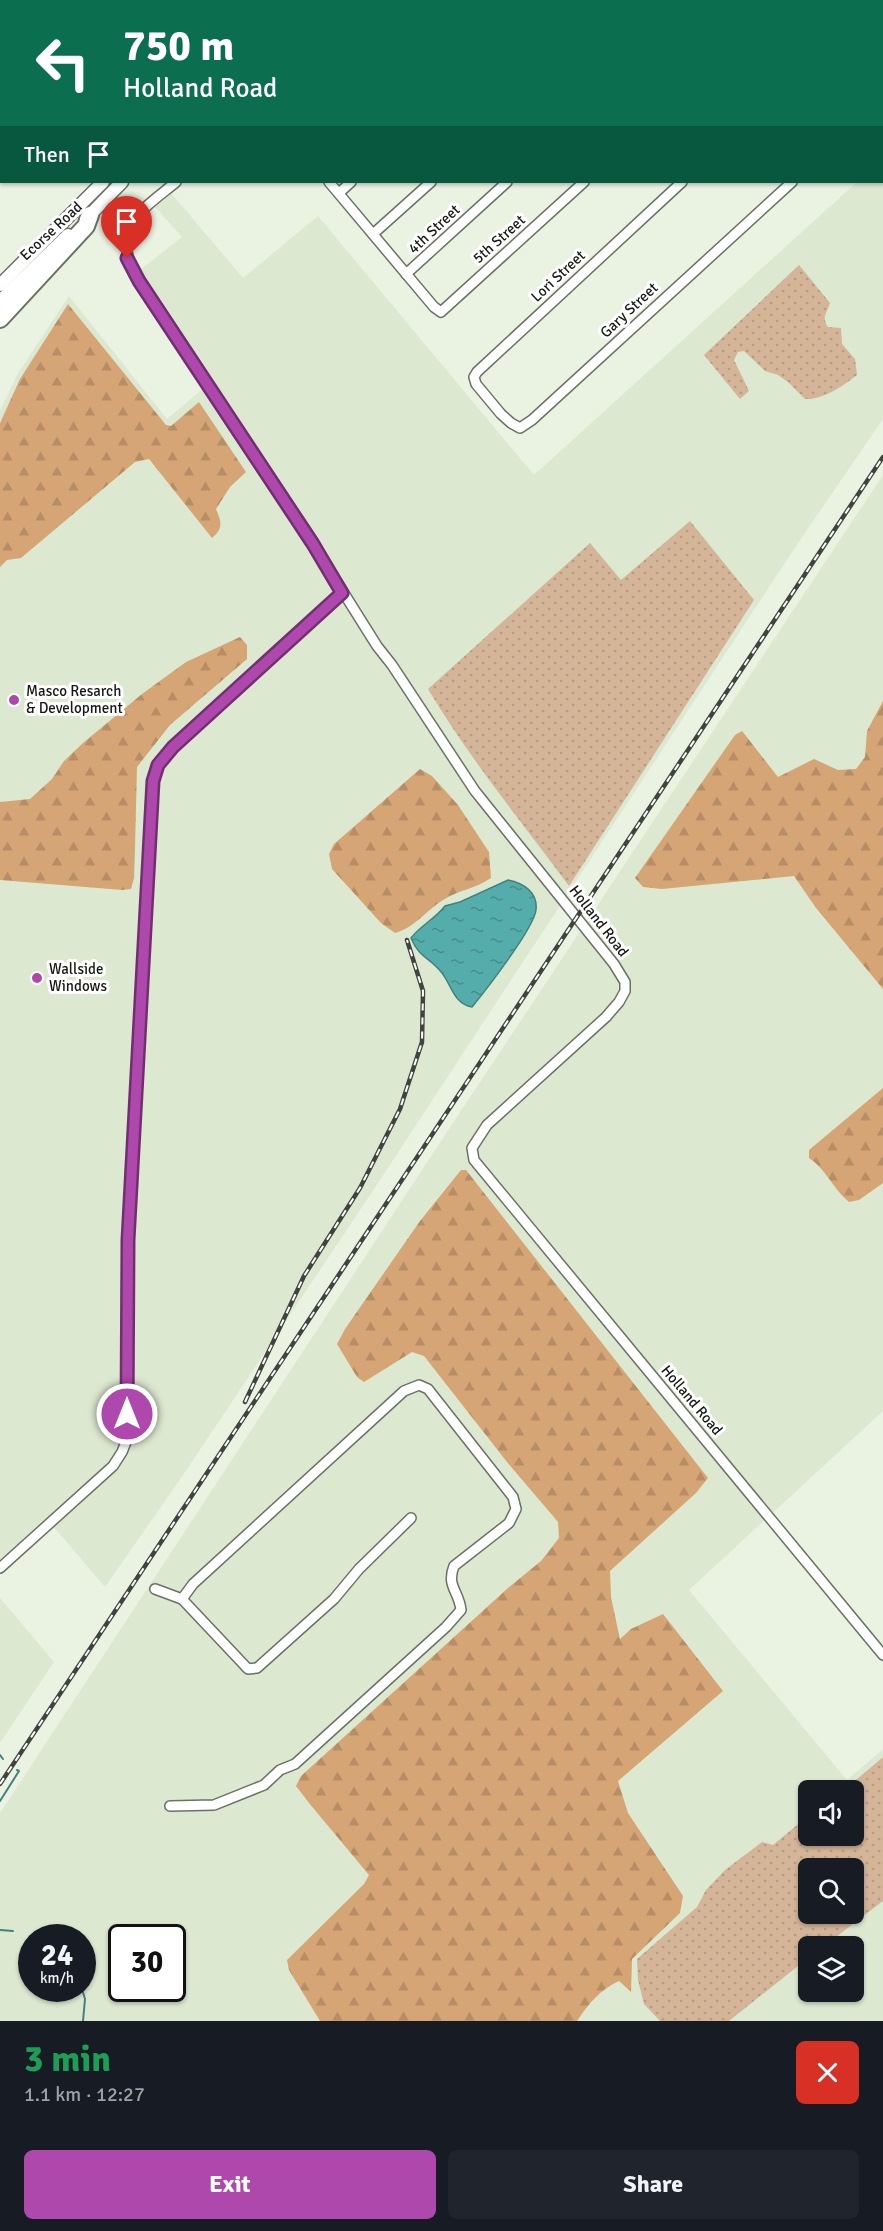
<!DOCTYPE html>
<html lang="en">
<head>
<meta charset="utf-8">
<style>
	body { margin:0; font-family:Signika,sans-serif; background:#20242c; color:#f1f3f6; height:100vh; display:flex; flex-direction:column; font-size:22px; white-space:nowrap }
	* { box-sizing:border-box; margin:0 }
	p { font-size:20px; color:#9ea1a6 }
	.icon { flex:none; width:33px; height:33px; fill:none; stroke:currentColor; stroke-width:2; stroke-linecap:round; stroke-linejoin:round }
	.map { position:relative; height:2021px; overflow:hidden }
	.panel { display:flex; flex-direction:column; background:#171b24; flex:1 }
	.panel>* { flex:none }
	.top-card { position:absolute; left:0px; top:0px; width:884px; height:183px; box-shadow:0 2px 4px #0004; background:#0b6e4f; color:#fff; overflow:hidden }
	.controls { position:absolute; left:798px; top:1780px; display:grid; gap:12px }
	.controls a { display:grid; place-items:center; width:66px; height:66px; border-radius:9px; background:#171b24; box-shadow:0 2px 4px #0004; font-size:30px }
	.speed { position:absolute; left:18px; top:1924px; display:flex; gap:12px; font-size:30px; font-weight:700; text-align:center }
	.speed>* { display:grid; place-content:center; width:78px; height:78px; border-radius:50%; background:#171b24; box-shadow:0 2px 4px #0004; line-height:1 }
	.speed small { font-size:15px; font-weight:400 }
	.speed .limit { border:3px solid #111; border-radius:9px; background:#fff; color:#111 }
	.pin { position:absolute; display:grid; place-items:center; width:51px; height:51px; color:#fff; margin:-62px -26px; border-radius:50% 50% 50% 0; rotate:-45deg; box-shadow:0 0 6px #0007 }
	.pin .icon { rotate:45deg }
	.me { position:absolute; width:66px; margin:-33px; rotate:0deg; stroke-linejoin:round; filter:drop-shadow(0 0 4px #0008) }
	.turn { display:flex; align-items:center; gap:21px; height:126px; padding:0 24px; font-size:27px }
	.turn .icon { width:78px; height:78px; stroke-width:2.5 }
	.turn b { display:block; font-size:42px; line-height:51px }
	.then { display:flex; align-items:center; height:57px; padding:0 24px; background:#0003; gap:12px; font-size:22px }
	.round { display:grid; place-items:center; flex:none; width:63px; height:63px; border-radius:9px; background:#20242c }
	.headline { display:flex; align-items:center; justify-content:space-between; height:102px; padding:0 24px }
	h1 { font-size:36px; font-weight:700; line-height:45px; color:#1e9e55 }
	.button { display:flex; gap:12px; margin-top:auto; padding:12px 24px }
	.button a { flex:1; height:69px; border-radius:9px; background:#af48ac; color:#fff; font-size:24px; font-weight:700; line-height:69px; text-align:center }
	.button a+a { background:#20242c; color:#f1f3f6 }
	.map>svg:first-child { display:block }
</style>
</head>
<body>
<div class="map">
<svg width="883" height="2021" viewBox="0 0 883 2021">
	<defs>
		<pattern id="green-dots" width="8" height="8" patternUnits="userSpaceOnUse" patternTransform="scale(1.5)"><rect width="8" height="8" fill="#d4b598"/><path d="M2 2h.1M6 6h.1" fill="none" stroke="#b59b82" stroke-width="1.8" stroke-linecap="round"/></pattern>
		<pattern id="forest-firs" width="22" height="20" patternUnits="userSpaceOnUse" patternTransform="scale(1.5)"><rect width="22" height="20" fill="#d6a576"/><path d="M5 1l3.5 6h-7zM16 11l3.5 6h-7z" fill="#b78d65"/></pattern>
		<pattern id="water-ripples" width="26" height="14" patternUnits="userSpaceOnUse" patternTransform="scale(1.5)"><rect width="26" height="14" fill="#55adab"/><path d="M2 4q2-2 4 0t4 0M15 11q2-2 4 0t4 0" fill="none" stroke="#458c8a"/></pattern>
	</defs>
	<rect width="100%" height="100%" fill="#eaf2e2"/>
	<g fill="#dde8d1" fill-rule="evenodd">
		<path d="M883,158V419L798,543L374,1189L181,1478L105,1587L46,1518L0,1560V411L17,375L69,296L167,419L212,381L140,270L182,237L155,207L171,193L243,278L318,216L534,475L857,182H882Z"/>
		<path d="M883,475V1411L689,1590L847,1780L883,1749V2021H0V1813L443,1138ZM808,1791H854V1836H808ZM808,1869H854V1914H808ZM32,1938H82V1989H32ZM122,1938H172V1989H122ZM808,1947H854V1992H808Z"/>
		<path d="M0,1598L54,1662L0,1743Z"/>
	</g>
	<g fill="url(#green-dots)" fill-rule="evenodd">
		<path d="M799,265L830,303C827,313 821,317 828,327L841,328L842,344L855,359L857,375C843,386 823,400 805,399L788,382L778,375L765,371L744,351L738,352L734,360L749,391L740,399L704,355Z"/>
		<path d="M690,521L754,600L569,886C521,821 469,758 428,689L590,543L621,580Z"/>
		<path d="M883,1757V1901L823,1947H808V1958L729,2021H660L644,2004L638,1980L637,1959L697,1907L706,1890L725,1870L762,1842L773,1845L808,1816V1836H854V1791H839L850,1785ZM808,1869H854V1914H808Z"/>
	</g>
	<g fill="url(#forest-firs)">
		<path d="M68,304L166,425L171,426L199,402L246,472L230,487L216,509C221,521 224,528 212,538L149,459L135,462L21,558L7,560L0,567V423L20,379Z"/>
		<path d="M240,637L247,645V659L170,725L137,767L135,848L134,878L131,889L122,890L0,880V802L30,799L52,779L64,761L83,743L142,694L186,662Z"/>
		<path d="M883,701V989L816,908L794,876L662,889L643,887L635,878L735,735L742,731L778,777L814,759L838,770L856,769L865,757L867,731Z"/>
		<path d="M420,769L432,776L458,805L489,852L491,878C475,889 458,890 443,900C427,910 414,928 395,933L381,923L332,869L329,854L334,844Z"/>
		<path d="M883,1088V1183L859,1200L849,1202C833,1189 826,1169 809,1158V1150Z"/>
		<path d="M461,1170H466L708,1478L696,1493L610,1571L611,1597L620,1639L631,1629L663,1614L723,1691L618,1781L628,1813L683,1896L680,1913L632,1959L631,1992L619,1981C600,1990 589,2003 577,2021H320L289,1970L287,1960L364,1884L369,1875L309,1803L296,1786L301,1776L508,1588L541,1561L559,1538L558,1522L507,1462L424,1356L412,1352L364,1382L357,1377L337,1344L345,1329L420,1221Z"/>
	</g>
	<path fill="url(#water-ripples)" stroke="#42817e" stroke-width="1.5" d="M508,880C523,883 538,892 536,910C534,928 486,990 472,1007C454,1004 452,986 442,973C431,958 419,958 411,938C421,925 435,919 445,906L460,902Z"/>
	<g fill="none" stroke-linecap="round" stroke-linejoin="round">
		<g stroke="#42817e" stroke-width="2">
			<path d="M0,38L2,40"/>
			<path d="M0,1755L3,1759"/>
			<path d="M0,1801L19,1771L17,1770"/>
			<path d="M0,1930L13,1931"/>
			<path d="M82,1989L85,1999L83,2021"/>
		</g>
		<g stroke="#6b7264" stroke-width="12">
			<g id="street">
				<path d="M142,0L143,2"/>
				<path d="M475,0L476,2"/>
				<path d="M732,0L733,2"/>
				<path d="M467,2L468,0"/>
				<path d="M548,2L550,0"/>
				<path d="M628,2L629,0"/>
				<path d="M705,2L706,0"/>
				<path d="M176,182C142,210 112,226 134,274L313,544L377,646L392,665L475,791L614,964L625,982V991L619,1002L606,1017L487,1125L472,1148L474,1160L883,1655"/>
				<path d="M329,182L434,307L441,312L584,182"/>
				<path d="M682,182L477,372L474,377L476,384L501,414L511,423L520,428L532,420L792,182"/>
				<path d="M339,193L351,182"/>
				<path d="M373,234L431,182"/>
				<path d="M406,274L507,182"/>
				<path d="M0,1568L113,1466L122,1452L126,1442L128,1240L152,788L158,765L173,747L342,593"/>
				<path d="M155,1589L182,1599L193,1584L404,1391L419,1385L428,1389L513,1497L516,1509L509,1523L454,1566C446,1586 459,1591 461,1610L446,1627L295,1764L280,1770L264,1785L214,1805L170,1806"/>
				<path d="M182,1599L248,1669L257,1668L334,1599L359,1569L411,1518"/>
			</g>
		</g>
		<g stroke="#6b7264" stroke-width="15">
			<g id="secondary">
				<path d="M767,0L768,2"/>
				<path d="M282,2L283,0"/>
				<path d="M882,140L883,141"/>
				<path d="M86,219L122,182"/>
				<path d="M0,285L103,182"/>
				<path d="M0,301L68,235"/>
			</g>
		</g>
		<g stroke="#6b7264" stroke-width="20">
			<path id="highway" d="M0,319L86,226L90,215"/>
		</g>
		<use href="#street" stroke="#fff" stroke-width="9"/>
		<use href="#secondary" stroke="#fff" stroke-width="12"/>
		<use href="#highway" stroke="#fff" stroke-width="16"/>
		<g stroke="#41443d" stroke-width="4.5">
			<g id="rail">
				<path d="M245,1402L304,1276L360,1188L400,1109L422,1042L423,991L407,940"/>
				<path d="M0,1784L883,457"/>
			</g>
		</g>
		<use href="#rail" stroke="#fff" stroke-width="2" stroke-dasharray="7" stroke-linecap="butt"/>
	</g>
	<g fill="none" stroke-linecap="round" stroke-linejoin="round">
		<g stroke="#722f70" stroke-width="15">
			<path id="route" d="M127,258L139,281L313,544L342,593L173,747L158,765L153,781L128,1240L127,1414"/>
		</g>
		<use href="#route" stroke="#af48ac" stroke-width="10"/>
	</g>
	<g fill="#af48ac" stroke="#fff" stroke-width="2">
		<circle cx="14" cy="700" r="6"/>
		<circle cx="37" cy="978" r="6"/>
	</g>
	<g text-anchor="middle" stroke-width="6" stroke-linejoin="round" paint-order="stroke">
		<g font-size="15" fill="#171914" stroke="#fff">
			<text transform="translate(434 229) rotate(-43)" y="5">4th Street</text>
			<text transform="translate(51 231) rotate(-43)" y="5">Ecorse Road</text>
			<text transform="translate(499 239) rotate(-42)" y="5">5th Street</text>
			<text transform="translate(558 276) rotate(-43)" y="5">Lori Street</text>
			<text transform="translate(629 310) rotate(-43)" y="5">Gary Street</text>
			<text transform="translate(599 921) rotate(52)" y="5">Holland Road</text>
			<text transform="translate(692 1400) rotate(50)" y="5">Holland Road</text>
		</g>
		<g font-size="15" fill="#171914" stroke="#fff" text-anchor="start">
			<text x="26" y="696">Masco Resarch<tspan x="26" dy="17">&amp; Development</tspan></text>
			<text x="49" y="974">Wallside<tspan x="49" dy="17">Windows</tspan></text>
		</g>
	</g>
</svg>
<div class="controls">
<a><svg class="icon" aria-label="sound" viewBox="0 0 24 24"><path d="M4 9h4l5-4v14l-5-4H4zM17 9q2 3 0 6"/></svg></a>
<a><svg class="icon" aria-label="search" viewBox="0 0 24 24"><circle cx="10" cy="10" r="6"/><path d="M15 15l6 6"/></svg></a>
<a><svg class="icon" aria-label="layers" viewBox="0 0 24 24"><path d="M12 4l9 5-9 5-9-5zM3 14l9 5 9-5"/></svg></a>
</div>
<div class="speed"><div>24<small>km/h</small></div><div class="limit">30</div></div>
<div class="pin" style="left:127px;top:258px;background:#d93025"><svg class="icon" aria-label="arrive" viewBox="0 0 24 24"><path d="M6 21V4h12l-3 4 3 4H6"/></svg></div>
<svg class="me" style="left:127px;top:1414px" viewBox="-20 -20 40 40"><circle r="17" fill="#af48ac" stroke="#fff" stroke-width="3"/><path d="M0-11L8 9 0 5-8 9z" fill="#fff"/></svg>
<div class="top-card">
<div class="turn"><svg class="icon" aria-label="left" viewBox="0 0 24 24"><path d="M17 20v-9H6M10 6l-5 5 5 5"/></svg><div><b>750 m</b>Holland Road</div></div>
<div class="then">Then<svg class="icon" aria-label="arrive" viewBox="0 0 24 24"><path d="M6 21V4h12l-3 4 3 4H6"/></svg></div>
</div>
</div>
<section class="panel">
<div class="headline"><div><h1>3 min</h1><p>1.1 km · 12:27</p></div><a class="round" style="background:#d93025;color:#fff"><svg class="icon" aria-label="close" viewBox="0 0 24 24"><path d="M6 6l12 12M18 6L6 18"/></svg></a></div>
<div class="button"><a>Exit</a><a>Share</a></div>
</section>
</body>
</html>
